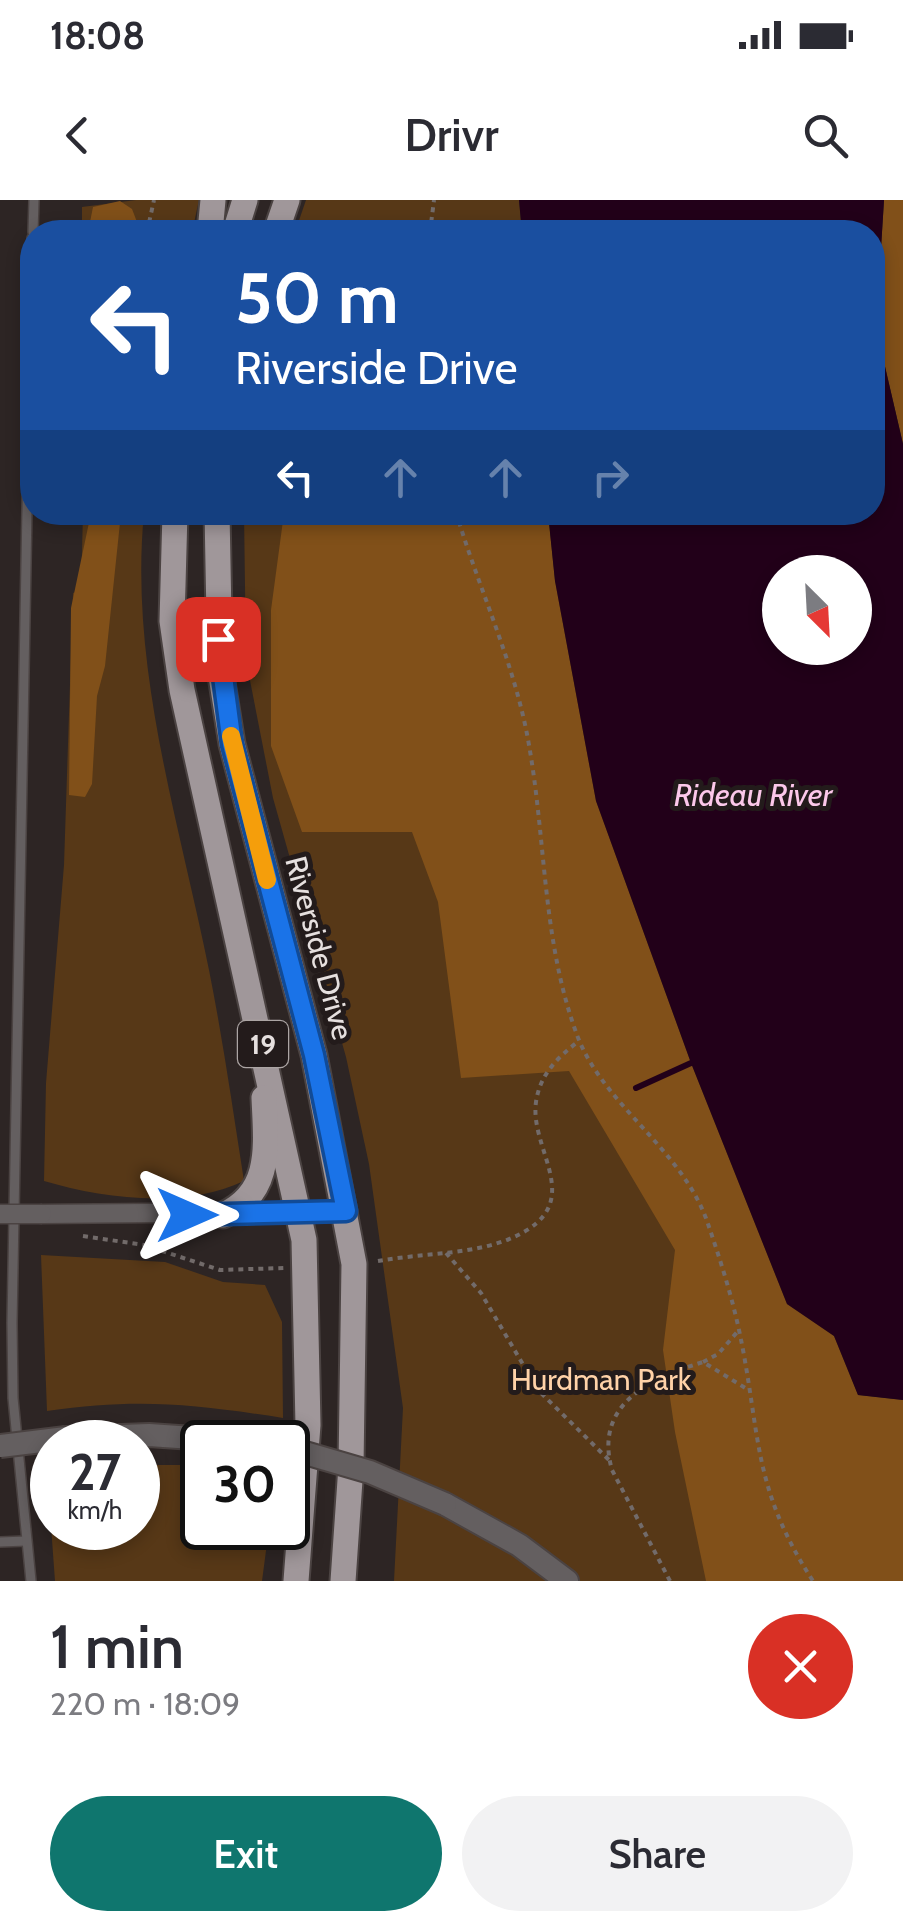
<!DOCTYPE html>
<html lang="en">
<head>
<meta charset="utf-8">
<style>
	body { margin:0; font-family:Cabin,sans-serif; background:#f2f2f3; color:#2b2b33; height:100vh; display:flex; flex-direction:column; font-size:38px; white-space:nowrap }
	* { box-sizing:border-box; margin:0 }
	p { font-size:32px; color:#7c7c81 }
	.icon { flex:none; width:55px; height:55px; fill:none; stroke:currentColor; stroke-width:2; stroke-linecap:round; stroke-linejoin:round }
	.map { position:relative; height:1381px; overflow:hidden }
	.panel { display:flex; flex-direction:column; background:#fff; flex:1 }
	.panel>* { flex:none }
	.hud { position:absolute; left:20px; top:20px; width:865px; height:305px; border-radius:40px; box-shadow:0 5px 15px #0003; background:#1a4fa0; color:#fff; overflow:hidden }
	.needle { width:65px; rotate:156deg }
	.controls { position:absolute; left:762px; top:355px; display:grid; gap:20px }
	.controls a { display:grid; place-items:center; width:110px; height:110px; border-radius:50%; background:#fff; box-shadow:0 5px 15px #0003; font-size:50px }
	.speed { position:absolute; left:30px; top:1220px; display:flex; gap:20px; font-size:50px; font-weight:700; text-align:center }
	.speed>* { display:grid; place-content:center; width:130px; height:130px; border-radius:50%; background:#fff; box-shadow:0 5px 15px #0003; line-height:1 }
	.speed small { font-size:25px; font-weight:400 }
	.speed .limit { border:5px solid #111; border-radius:15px; background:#fff; color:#111 }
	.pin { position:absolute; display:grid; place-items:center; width:85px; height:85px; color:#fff; margin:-42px; border-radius:20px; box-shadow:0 5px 15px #0006 }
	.me { position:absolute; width:110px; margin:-55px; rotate:90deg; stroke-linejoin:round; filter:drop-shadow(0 0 8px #0008) }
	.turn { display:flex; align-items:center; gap:35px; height:210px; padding:0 50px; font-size:45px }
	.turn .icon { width:130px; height:130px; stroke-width:2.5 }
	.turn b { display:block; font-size:70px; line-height:85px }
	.lanes { display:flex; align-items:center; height:95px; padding:0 50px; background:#0003; justify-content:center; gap:50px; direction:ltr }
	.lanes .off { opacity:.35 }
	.round { display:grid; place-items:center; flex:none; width:105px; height:105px; border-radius:52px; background:#f2f2f3 }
	.head { display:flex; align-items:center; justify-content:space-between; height:170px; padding:0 50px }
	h1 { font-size:60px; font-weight:600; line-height:75px }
	.action { display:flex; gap:20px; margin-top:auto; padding:20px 50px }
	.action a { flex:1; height:115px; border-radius:60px; background:#0f766e; color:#fff; font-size:40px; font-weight:600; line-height:115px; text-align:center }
	.action a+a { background:#f2f2f3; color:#2b2b33 }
	.status { display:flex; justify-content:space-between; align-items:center; height:70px; padding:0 50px; background:#fff; direction:ltr }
	.status svg { height:28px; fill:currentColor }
	header { display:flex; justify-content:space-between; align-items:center; height:130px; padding:0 50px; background:#fff; font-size:45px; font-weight:600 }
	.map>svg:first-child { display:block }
</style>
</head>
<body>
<div class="status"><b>18:08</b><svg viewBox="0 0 49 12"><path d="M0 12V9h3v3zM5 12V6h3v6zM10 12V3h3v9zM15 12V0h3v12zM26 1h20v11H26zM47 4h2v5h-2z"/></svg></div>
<header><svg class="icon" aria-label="back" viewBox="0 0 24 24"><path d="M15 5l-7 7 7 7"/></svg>Drivr<svg class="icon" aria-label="search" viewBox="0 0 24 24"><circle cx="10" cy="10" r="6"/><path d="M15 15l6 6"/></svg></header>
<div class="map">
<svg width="903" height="1381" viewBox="0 0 903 1381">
	<rect width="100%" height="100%" fill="#2d2524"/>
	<g fill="#573817">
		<path d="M136,0H199L192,32H82V7Z"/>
		<path d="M306,0H519L522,32H295Z"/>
		<path d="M83,313H144C129,466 179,621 209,770C223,840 233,911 244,981C185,1009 105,999 44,981L46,883L64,665L73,393L81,390Z"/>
		<path d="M244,313H548L555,381L858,1195L903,1200V1381H394L403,1208L369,964L346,857L273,598L246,460Z"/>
		<path d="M41,1055L165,1062L223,1082L265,1085L282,1122L283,1218C193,1204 138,1198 47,1211Z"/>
		<path d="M138,1265H202V1328H269L262,1381H55L47,1271L52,1270V1328H138Z"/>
	</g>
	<g fill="#815019">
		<path d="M884,0H903V244L876,128Z"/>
		<path d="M120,1L132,9L137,22L132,32H88L93,7Z"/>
		<path d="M91,313H121L105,466L97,496L92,584L85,597L69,595L71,408Z"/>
		<path d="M284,313H548L555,381L596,601L691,863L787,1104L834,1136L858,1195L903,1200V1381H706L675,1232L663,1150L675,1050L569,871L461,878L438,702L412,632H302L271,546V410Z"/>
	</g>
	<path fill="#220019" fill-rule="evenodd" d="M519,0H884L876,128L903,244V1200L858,1195L834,1136L787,1104L691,863L596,601L555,381L548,313L872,312V32H522ZM780,372H855V448H780Z"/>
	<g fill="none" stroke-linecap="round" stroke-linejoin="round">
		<path stroke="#220019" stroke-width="6" d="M636,888L691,863"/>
		<g stroke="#4b4342" stroke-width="12">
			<g id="service">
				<path d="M33,32L34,0"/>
				<path d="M0,1342L26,1341"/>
				<path d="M31,1381L13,1198L12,1123L32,38"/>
			</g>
		</g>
		<g stroke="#4b4342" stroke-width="21">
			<path id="minor" d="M42,1014L345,1011"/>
		</g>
		<g stroke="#4b4342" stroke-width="26">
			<g id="tertiary">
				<path d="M66,1238L149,1235L252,1242"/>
				<path d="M445,1304L519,1345L567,1381"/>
			</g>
		</g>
		<g stroke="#4b4342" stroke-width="29">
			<g id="primary">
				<path d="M210,32L213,0"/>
				<path d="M235,32L245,0"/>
				<path d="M276,32L287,0"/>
				<path d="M175,312L172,421L182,490L304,1040L308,1225L296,1381"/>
				<path d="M217,312L220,470L232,544L314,855L354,1064L351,1266L343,1381"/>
				<path d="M223,1015C273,993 266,945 264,898"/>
			</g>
		</g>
		<g stroke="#726b6a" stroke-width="4" stroke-dasharray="5 5" stroke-linecap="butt">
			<path d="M147,32L154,0"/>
			<path d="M430,32L434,0"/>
			<path d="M456,312C480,393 517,468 530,551C546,646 543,743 577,835C603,905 681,948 707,1021C719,1056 731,1093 739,1130C761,1233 751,1286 813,1381"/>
			<path d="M83,1036L144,1045L220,1070L284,1068"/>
			<path d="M446,1053L481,1093L538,1190L609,1260"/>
			<path d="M378,1061C422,1053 474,1055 514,1037C589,1003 529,951 536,902C540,874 558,857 579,841"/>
			<path d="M703,1162L718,1154L739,1130"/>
			<path d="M670,1381L612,1270C593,1203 652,1178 703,1162L747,1189"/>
		</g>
		<use href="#service" stroke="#645f60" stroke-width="9"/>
		<use href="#minor" stroke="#645f60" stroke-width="18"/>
		<use href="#tertiary" stroke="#645f60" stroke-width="22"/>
		<use href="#primary" stroke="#a0979a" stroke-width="25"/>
		<g stroke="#4b4342" stroke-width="21" stroke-linecap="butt">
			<path id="minor-bridge" d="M0,1014H42"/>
		</g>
		<g stroke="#4b4342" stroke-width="26" stroke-linecap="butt">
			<g id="tertiary-bridge">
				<path d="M0,1246L66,1238"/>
				<path d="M288,1248L370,1272L445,1304"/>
			</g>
		</g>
		<use href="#minor-bridge" stroke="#645f60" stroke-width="18"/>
		<use href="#tertiary-bridge" stroke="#645f60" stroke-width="22"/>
	</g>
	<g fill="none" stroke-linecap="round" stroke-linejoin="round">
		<g stroke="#114b97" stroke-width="25">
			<path id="route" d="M187,1015L346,1011L314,855L232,544L218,439"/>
		</g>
		<use href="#route" stroke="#1a73e8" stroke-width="18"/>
		<path stroke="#f59e0b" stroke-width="18" d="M231,536L267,680"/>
	</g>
	<g text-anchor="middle" stroke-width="10" stroke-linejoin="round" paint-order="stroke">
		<rect fill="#231b1b" stroke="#aca5a4" stroke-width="2.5" x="238" y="821" width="50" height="46" rx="8"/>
		<g font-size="28" font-weight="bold" fill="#e6e0df">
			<text x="263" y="854">19</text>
		</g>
		<g font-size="30" fill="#e6e0df" stroke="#231b1b">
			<text transform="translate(319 748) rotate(75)" y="10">Riverside Drive</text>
		</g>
		<g font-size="30" fill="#ffd2a8" stroke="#231b1b">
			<text x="601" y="1190">Hurdman Park</text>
		</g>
		<g font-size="32" font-style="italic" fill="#fcc8ea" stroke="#231b1b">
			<text x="753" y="606">Rideau River</text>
		</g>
	</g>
</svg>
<div class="controls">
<a><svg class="needle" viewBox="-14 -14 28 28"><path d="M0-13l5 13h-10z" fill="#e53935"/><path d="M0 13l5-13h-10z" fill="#7c7c81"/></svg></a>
</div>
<div class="speed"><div>27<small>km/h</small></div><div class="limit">30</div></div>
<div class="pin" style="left:218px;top:439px;background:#d93025"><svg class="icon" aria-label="arrive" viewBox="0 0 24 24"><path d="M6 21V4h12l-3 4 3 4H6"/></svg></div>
<svg class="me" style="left:187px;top:1015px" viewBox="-20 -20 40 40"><path d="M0-17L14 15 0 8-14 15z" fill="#1a73e8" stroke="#fff" stroke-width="4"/></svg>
<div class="hud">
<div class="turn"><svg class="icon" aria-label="left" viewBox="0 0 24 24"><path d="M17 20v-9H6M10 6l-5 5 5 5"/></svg><div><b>50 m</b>Riverside Drive</div></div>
<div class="lanes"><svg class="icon" aria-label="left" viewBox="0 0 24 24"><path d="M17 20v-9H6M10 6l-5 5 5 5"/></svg><svg class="icon off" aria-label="ahead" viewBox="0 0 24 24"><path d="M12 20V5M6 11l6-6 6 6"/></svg><svg class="icon off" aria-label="ahead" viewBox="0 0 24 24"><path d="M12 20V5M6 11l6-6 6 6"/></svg><svg class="icon off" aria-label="right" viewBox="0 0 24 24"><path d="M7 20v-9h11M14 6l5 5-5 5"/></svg></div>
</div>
</div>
<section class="panel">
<div class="head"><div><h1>1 min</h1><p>220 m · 18:09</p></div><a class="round" style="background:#d93025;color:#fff"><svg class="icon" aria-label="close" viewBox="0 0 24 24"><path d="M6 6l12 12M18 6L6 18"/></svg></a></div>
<div class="action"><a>Exit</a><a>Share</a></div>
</section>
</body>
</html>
